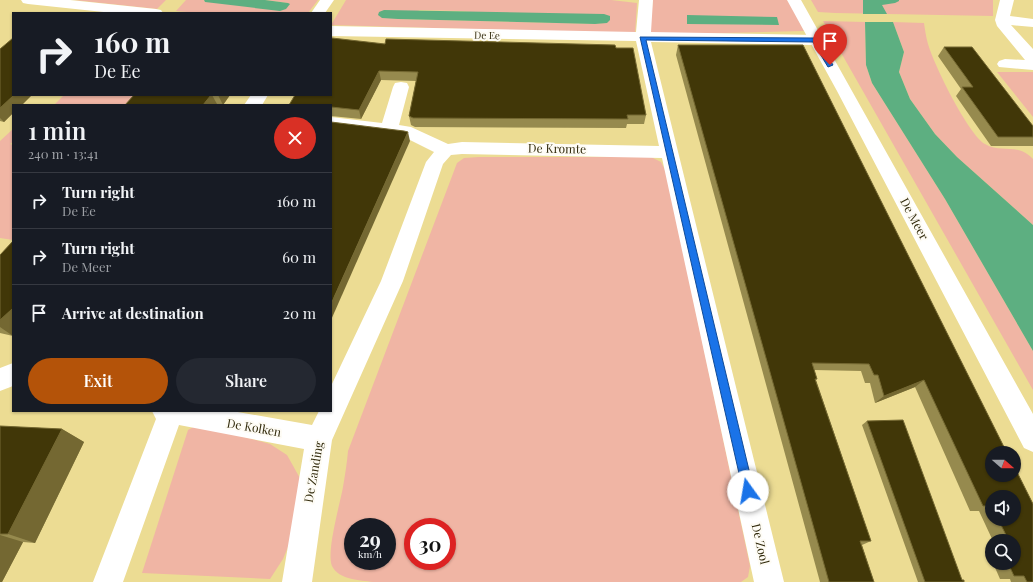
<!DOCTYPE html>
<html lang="en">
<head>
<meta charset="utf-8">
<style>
	body { margin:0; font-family:"Playfair Display",serif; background:#242831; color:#f1f3f6; height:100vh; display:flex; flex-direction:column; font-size:15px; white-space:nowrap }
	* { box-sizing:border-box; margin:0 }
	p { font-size:13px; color:#9ea1a6 }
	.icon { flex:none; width:22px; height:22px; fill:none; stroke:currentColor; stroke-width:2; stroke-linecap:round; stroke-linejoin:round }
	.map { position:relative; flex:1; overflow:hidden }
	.panel { position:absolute; left:12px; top:104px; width:320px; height:308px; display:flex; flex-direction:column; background:#171b24; border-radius:0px; box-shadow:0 1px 3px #0004 }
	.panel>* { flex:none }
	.guide { position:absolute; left:12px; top:12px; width:320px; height:84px; border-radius:0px; box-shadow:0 1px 3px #0004; background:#171b24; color:#f1f3f6; overflow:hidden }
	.needle { width:26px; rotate:110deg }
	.controls { position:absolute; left:985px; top:446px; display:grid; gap:8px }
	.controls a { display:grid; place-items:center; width:36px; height:36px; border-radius:50%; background:#171b24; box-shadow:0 1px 3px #0004; font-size:20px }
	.speed { position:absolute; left:344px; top:518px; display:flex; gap:8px; font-size:20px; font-weight:700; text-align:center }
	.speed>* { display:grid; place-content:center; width:52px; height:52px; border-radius:50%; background:#171b24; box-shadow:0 1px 3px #0004; line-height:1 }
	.speed small { font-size:10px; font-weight:400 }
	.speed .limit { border:6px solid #d22; background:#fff; color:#111 }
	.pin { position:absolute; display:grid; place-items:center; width:34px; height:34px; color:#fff; margin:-41px -17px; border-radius:50% 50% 50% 0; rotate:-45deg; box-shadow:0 0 4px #0007 }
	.pin .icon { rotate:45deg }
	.me { position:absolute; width:44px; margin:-22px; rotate:347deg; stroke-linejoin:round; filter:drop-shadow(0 0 3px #0008) }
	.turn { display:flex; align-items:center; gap:14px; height:84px; padding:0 16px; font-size:18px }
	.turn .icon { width:52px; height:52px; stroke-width:2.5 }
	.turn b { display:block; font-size:28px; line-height:34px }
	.round { display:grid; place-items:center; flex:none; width:42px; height:42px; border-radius:21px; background:#242831 }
	.overview { display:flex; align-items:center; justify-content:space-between; height:68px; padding:0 16px }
	h1 { font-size:24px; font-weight:600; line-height:30px }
	.cta { display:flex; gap:8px; margin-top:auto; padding:8px 16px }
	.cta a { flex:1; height:46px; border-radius:24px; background:#b45309; color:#fff; font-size:16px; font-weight:600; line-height:46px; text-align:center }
	.cta a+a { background:#242831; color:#f1f3f6 }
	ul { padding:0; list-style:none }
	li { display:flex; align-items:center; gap:12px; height:56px; padding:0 16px; border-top:1px solid #363941 }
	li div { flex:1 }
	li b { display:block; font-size:15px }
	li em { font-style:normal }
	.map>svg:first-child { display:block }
</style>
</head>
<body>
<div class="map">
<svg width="1033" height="582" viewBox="0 0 1033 582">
	<rect width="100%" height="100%" fill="#ecdc93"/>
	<g fill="#f0b5a4" fill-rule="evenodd">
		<path d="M74,0H166L157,9Z"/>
		<path d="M186,0H204L205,2L288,3L265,0H318L308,13H197L176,11Z"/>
		<path d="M346,0H611L637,3L635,34L331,25ZM420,10L460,11L603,24L398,19Z"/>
		<path d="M653,0H787L791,4L804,31L649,35Z"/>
		<path d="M811,0H993V16L835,13L818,12Z"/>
		<path d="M823,21L865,22L866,65L872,83L945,199L1033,351V390Z"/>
		<path d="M893,22L924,23C925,30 926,37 928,44C934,65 968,134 985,144C1002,154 1016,142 1033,159V225L957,157L935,134L910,99L899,72L904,52Z"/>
		<path d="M997,72H1033V117Z"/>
		<path d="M64,95H150L141,105H54Z"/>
		<path d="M13,129V142L10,144L13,145V240L0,238V141Z"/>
		<path d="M479,157H651L661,162L666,172L750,566L748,577L741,582H373C360,580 339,580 332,566C326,552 340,504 343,487C345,475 347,463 348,451L457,163L464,158ZM353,527H387V561H353ZM413,527H447V561H413Z"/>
		<path d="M195,426L212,428L270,444L287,455L301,480L292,537L283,559L270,579L142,573L188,430Z"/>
	</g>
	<g fill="#5daf81">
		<path d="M204,0H265L288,3L290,4L286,9L280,11L205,2Z"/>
		<path d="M863,0H899V1L895,3L882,5L887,14H863Z"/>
		<path d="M384,10L604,14L610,16V20L607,23L595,24L398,19L382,18L378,15L379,12Z"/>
		<path d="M687,15L777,17L779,25L687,24Z"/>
		<path d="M865,22H893L904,52L899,72L910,99L935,134L957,157L1033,225V351L945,199L872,83L866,65Z"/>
	</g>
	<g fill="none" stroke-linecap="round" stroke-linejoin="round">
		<g fill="#fff" fill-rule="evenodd">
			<path d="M21,0H70L156,9L161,10L163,13H113L28,4L23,3Z"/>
			<path d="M320,0H334L325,13H311Z"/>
			<path d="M639,0H653L651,32L815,35L820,37L823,40L820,43L815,45L651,42L784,582H754L662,158L462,154L451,155L443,164L403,281L332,440L312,582H282L304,449L179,425L123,582H93L156,419L152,411H232L312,425L319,411H331V386L381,281L426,162L434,152L402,136L331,129V117L382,123L393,87L395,83L401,82L407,83L409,87L399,125L411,127L448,144L462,142L659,146L636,41L331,36V26L636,32Z"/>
			<path d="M1000,0H1014L1010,16L1033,19V27L1011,25L1033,49V70L999,67L997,64L999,61L1005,59L1025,60L997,26L995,20Z"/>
			<path d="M251,95H268L262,105H244Z"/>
			<path d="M13,363V386L0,391V368Z"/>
		</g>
		<path fill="#fff" fill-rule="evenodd" d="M787,0H801L1033,414V452L1024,448L837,91Z"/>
	</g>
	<g fill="#968a4e" fill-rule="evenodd">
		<path d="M385,44L616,48L646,115L644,124H627L626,128L415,127L411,125L409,116L416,81L381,80L361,119L331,116V105Z"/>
		<path d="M678,45H803L1007,453H992V475H1014V466L1033,504V582H1011L1010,579H1000L993,563H1014V541H993L979,511H970L915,387L875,403L870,383H865L861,371L814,370L817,379L816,380L871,541L862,545L874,582H820L676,55ZM992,497H1014V519H992Z"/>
		<path d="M944,47L1033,126V146H991L956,96L961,89L938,56Z"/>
		<path d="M0,49L13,105V113L4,122L0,121Z"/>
		<path d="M134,95H230L223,105L217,104L216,105H125Z"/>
		<path d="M13,241V336L0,333V255Z"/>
		<path d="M867,421L962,580L964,582H918L862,425Z"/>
		<path d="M0,426L62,429L84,442L35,543L23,542L2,582H0Z"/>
		<path d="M992,550V560L988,551Z"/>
	</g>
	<g fill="#746832">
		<path d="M379,71L381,80L361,119L359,110Z"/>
		<path d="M14,95H32L22,105H13V113L4,122L0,118V108Z"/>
		<path d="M211,95H212L217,104L216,105H203Z"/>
		<path d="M218,95H230L223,105Z"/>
		<path d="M408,132L410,141L331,320V304Z"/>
		<path d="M12,309H13V336L0,327V320Z"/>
		<path d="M924,380L915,387L875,403L884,396Z"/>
		<path d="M62,429L84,442L35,543L8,534Z"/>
		<path d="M0,535L23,542L2,582H0Z"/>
	</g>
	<g fill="#413708" stroke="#746832">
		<path d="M13,38V95H14L0,108V49Z"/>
		<path d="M332,38L385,44L386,39L615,45L616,48H633L646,115H627L628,119L413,118L409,116L418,72L379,71L359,110L331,107V105H289L295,95H331V40Z"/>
		<path d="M678,45H803L1007,453H992V475H1014V466L1033,504V582H1027L1024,576H1014L1008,563H1014V541H1009L998,519H1014V497H992V506H983L924,380L884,396L878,375H874L869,364L812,363L817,379H815L871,541H860L874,582H829Z"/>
		<path d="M944,47H972L1033,126V137H998L962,87H973Z"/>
		<path d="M134,95H211L203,105H125Z"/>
		<path d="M331,122L404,131L408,132L331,304Z"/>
		<path d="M13,241V309H12L0,320V255Z"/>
		<path d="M903,420L962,580H964V582H925L867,421Z"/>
		<path d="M0,426L62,429L8,534H0Z"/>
	</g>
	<path fill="#1a73e8" stroke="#114b97" d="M640,37L815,38L818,40L833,65L828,67L813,42L646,40L754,491L752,495L748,497L744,495L743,491Z"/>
	<g text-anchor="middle" stroke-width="4" stroke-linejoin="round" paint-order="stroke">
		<g font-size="10" fill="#332c0e" stroke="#fefcf5">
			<text transform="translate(487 35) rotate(1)" y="4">De Ee</text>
		</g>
		<g font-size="12" fill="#332c0e" stroke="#fefcf5">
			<text transform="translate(557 149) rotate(1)" y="4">De Kromte</text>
			<text transform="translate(914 219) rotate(62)" y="4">De Meer</text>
			<text transform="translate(254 428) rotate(10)" y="4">De Kolken</text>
			<text transform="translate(314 472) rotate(-80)" y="4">De Zanding</text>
			<text transform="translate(760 544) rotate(77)" y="4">De Zool</text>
		</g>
	</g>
</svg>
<div class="controls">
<a><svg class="needle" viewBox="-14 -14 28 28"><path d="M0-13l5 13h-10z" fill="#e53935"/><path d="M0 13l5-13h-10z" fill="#9ea1a6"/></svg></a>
<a><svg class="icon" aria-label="sound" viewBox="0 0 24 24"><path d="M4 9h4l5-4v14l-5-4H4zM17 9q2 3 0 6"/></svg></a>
<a><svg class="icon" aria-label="search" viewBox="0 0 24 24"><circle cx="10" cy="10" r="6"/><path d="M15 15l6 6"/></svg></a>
</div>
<div class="speed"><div>29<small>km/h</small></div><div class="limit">30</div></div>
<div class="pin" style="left:830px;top:65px;background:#d93025"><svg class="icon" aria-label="arrive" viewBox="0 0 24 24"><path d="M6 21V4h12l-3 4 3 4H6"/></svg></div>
<svg class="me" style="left:748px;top:491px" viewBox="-20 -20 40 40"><circle r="19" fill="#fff"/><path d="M0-13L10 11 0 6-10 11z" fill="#1a73e8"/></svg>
<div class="guide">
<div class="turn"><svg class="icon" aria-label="right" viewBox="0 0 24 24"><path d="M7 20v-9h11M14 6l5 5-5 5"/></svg><div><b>160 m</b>De Ee</div></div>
</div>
<section class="panel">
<div class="overview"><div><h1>1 min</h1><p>240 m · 13:41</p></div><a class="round" style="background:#d93025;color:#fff"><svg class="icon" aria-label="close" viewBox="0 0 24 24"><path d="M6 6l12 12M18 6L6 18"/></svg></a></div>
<ul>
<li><svg class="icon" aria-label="right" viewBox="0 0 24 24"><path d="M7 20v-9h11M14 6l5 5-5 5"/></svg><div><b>Turn right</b><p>De Ee</p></div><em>160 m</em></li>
<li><svg class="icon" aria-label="right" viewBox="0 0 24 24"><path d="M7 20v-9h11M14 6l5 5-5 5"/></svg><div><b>Turn right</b><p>De Meer</p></div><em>60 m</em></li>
<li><svg class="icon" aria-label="arrive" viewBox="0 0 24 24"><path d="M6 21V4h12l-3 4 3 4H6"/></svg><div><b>Arrive at destination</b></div><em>20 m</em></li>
</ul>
<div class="cta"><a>Exit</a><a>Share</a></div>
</section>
</div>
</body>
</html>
